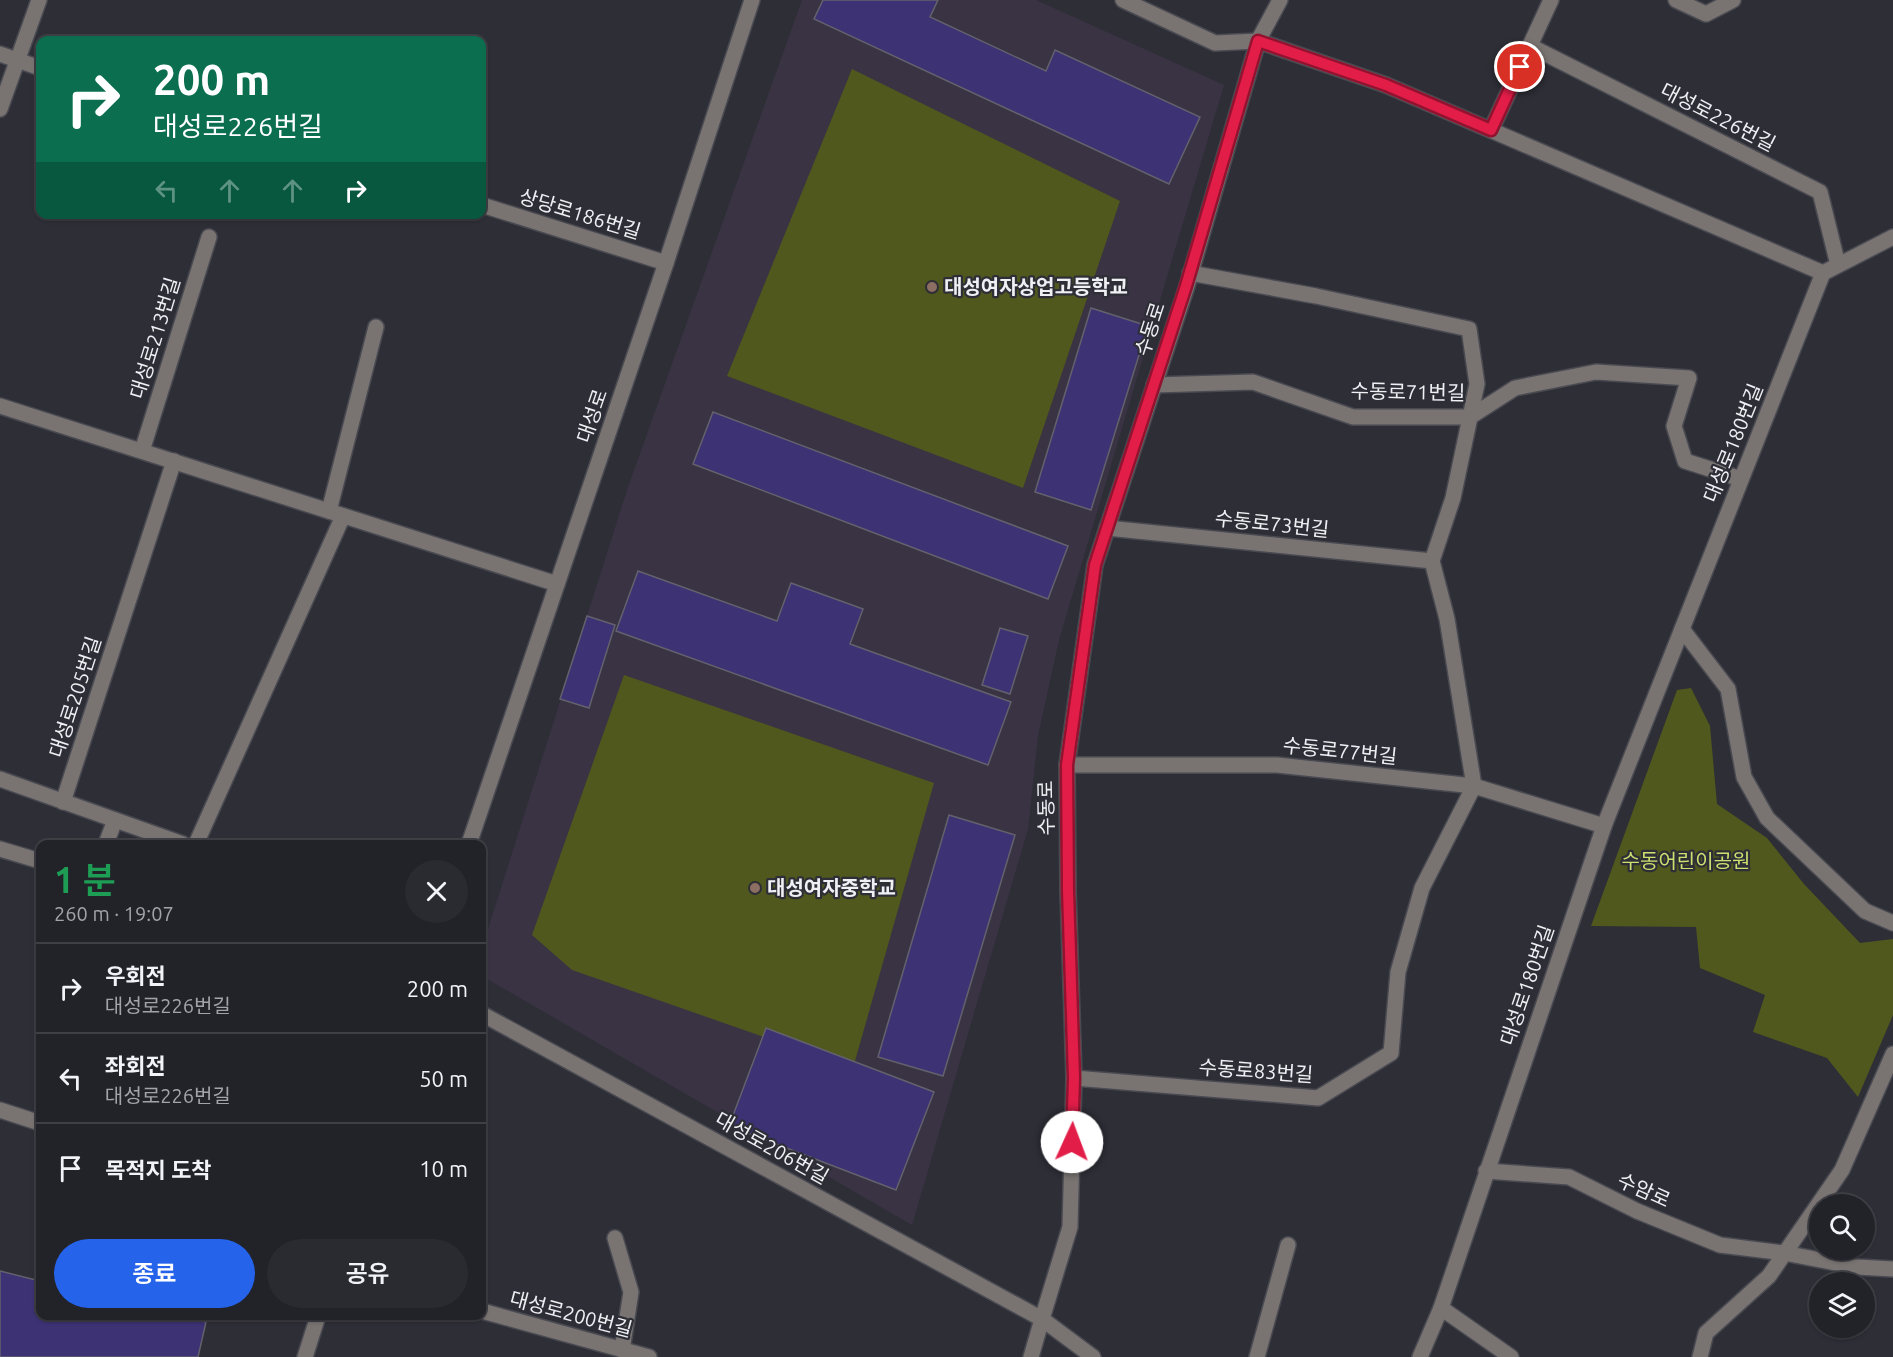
<!DOCTYPE html>
<html lang="ko">
<head>
<meta charset="utf-8">
<style>
	body { margin:0; font-family:Ubuntu,"Noto Sans KR",sans-serif; background:#2a2a31; color:#f1f3f6; height:100vh; display:flex; flex-direction:column; font-size:22px; white-space:nowrap }
	* { box-sizing:border-box; margin:0 }
	p { font-size:20px; color:#a2a4a8 }
	.icon { flex:none; width:33px; height:33px; fill:none; stroke:currentColor; stroke-width:2; stroke-linecap:round; stroke-linejoin:round }
	.map { position:relative; flex:1; overflow:hidden }
	.panel { position:absolute; left:36px; top:840px; width:450px; height:480px; display:flex; flex-direction:column; background:#222229; border-radius:12px; box-shadow:0 2px 4px #0004,0 0 0 2px #3f3f46 }
	.panel>* { flex:none }
	.banner { position:absolute; left:36px; top:36px; width:450px; height:183px; border-radius:12px; box-shadow:0 2px 4px #0004,0 0 0 2px #3f3f46; background:#0b6e4f; color:#fff; overflow:hidden }
	.controls { position:absolute; left:1809px; top:1194px; display:grid; gap:12px }
	.controls a { display:grid; place-items:center; width:66px; height:66px; border-radius:50%; background:#222229; box-shadow:0 2px 4px #0004,0 0 0 2px #3f3f46; font-size:30px }
	.pin { position:absolute; display:grid; place-items:center; width:51px; height:51px; color:#fff; margin:-26px; border:3px solid #fff; border-radius:50%; box-shadow:0 2px 6px #0007 }
	.me { position:absolute; width:66px; margin:-33px; rotate:2deg; stroke-linejoin:round; filter:drop-shadow(0 0 4px #0008) }
	.turn { display:flex; align-items:center; gap:21px; height:126px; padding:0 18px; font-size:27px }
	.turn .icon { width:78px; height:78px; stroke-width:2.5 }
	.turn b { display:block; font-size:42px; line-height:51px }
	.lanes { display:flex; align-items:center; height:57px; padding:0 18px; background:#0003; justify-content:center; gap:30px; direction:ltr }
	.lanes .off { opacity:.35 }
	.round { display:grid; place-items:center; flex:none; width:63px; height:63px; border-radius:32px; background:#2a2a31 }
	.overview { display:flex; align-items:center; justify-content:space-between; height:102px; padding:0 18px }
	h1 { font-size:36px; font-weight:600; line-height:45px; color:#1e9e55 }
	.button { display:flex; gap:12px; margin-top:auto; padding:12px 18px }
	.button a { flex:1; height:69px; border-radius:36px; background:#2563eb; color:#fff; font-size:24px; font-weight:600; line-height:69px; text-align:center }
	.button a+a { background:#2a2a31; color:#f1f3f6 }
	ul { padding:0; list-style:none }
	li { display:flex; align-items:center; gap:18px; height:90px; padding:0 18px; border-top:2px solid #3f3f46 }
	li div { flex:1 }
	li b { display:block; font-size:22px }
	li em { font-style:normal }
	.map>svg:first-child { display:block }
</style>
</head>
<body>
<div class="map">
<svg width="1893" height="1357" viewBox="0 0 1893 1357">
	<rect width="100%" height="100%" fill="#2e2e37"/>
	<path fill="#3a3343" d="M802,0H1036L1224,85L1059,640L1038,736L1028,829L912,1225L482,976V948L627,490Z"/>
	<g fill="#50581d">
		<path d="M852,69L1120,201L1023,488L727,376Z"/>
		<path d="M624,675L934,783L853,1068L572,970L532,935Z"/>
		<path d="M1691,688L1710,726L1717,804L1767,838L1804,884L1860,943L1893,939V1015L1858,1097L1827,1058L1753,1032L1765,995L1700,968L1696,927L1591,926L1677,690Z"/>
	</g>
	<g fill="#3c3274" stroke="#63626c" stroke-width="1.5">
		<path d="M823,0H938L930,17L1046,71L1055,50L1200,117L1169,184L814,19Z"/>
		<path d="M1091,308L1148,326L1091,510L1035,492Z"/>
		<path d="M713,412L1068,546L1048,599L693,464Z"/>
		<path d="M638,571L777,621L791,583L863,609L850,644L1011,702L988,765L616,631Z"/>
		<path d="M587,616L615,625L589,708L560,699Z"/>
		<path d="M1000,628L1028,636L1010,694L982,685Z"/>
		<path d="M949,815L1015,835L943,1076L878,1057Z"/>
		<path d="M766,1028L934,1092L896,1190L729,1126Z"/>
		<path d="M0,1271L40,1281V1316H178L206,1322L198,1357H0Z"/>
	</g>
	<g fill="none" stroke-linecap="round" stroke-linejoin="round">
		<g stroke="#494951" stroke-width="18">
			<g id="minor">
				<path d="M1123,0L1215,43L1258,41L1386,85L1823,273L1893,237"/>
				<path d="M1676,0L1706,14L1733,0"/>
				<path d="M1530,46L1820,192L1838,265"/>
				<path d="M0,54L40,68"/>
				<path d="M0,109L39,0"/>
				<path d="M1491,130L1551,0"/>
				<path d="M482,205L666,263"/>
				<path d="M1154,385L1253,382L1353,417H1470L1515,388L1596,372L1689,378L1674,426L1685,461L1741,479"/>
				<path d="M0,406L557,584"/>
				<path d="M142,451L209,237"/>
				<path d="M329,511L376,327"/>
				<path d="M1107,528L1432,561"/>
				<path d="M1682,629L1728,689L1744,777L1767,818L1865,911L1893,923"/>
				<path d="M1067,765H1277L1474,786L1604,826"/>
				<path d="M0,779L183,844"/>
				<path d="M63,802L174,461"/>
				<path d="M106,844L115,820"/>
				<path d="M196,844L343,516"/>
				<path d="M469,844L666,263L752,0"/>
				<path d="M0,849L40,861"/>
				<path d="M482,1014L1042,1319L1031,1357"/>
				<path d="M1074,1078L1318,1098L1391,1053L1398,972L1422,888L1474,786L1447,619L1432,561L1453,498L1477,384L1469,329L1316,296L1190,273"/>
				<path d="M0,1110L40,1123"/>
				<path d="M1486,1171L1569,1177L1637,1211L1720,1245L1784,1253L1857,1267L1893,1269"/>
				<path d="M615,1238L631,1292L622,1350"/>
				<path d="M1441,1308L1511,1357"/>
				<path d="M482,1311L649,1357"/>
				<path d="M305,1357L318,1316"/>
				<path d="M1093,1357L1042,1319L1070,1227L1074,1078L1068,890L1067,765L1095,565L1187,286L1258,41L1280,0"/>
				<path d="M1257,1357L1288,1245"/>
				<path d="M1420,1357L1441,1308L1604,826L1823,273"/>
				<path d="M1700,1357L1706,1333L1769,1276L1842,1170L1893,1054"/>
			</g>
		</g>
		<use href="#minor" stroke="#797472" stroke-width="15"/>
	</g>
	<g fill="none" stroke-linecap="round" stroke-linejoin="round">
		<g stroke="#92132f" stroke-width="15">
			<path id="route" d="M1072,1142L1074,1078L1068,890L1067,765L1095,565L1186,286L1258,41L1386,85L1491,130L1520,67"/>
		</g>
		<use href="#route" stroke="#e11d48" stroke-width="10"/>
	</g>
	<g fill="#8d6e63" stroke="#2e2e37" stroke-width="2">
		<circle cx="932" cy="287" r="6"/>
		<circle cx="755" cy="888" r="6"/>
	</g>
	<g text-anchor="middle" stroke-width="4.5" stroke-linejoin="round" paint-order="stroke">
		<g font-size="20" fill="#efeff4" stroke="#2e2e37">
			<text transform="translate(1718 117) rotate(27)" y="7">대성로226번길</text>
			<text transform="translate(580 214) rotate(17)" y="7">상당로186번길</text>
			<text transform="translate(1150 329) rotate(-72)" y="7">수동로</text>
			<text transform="translate(155 338) rotate(-73)" y="7">대성로213번길</text>
			<text transform="translate(1408 392) rotate(1)" y="7">수동로71번길</text>
			<text transform="translate(592 416) rotate(-71)" y="7">대성로</text>
			<text transform="translate(1733 443) rotate(-68)" y="7">대성로180번길</text>
			<text transform="translate(1272 524) rotate(6)" y="7">수동로73번길</text>
			<text transform="translate(75 697) rotate(-72)" y="7">대성로205번길</text>
			<text transform="translate(1340 751) rotate(6)" y="7">수동로77번길</text>
			<text transform="translate(1046 808) rotate(-91)" y="7">수동로</text>
			<text transform="translate(1527 985) rotate(-71)" y="7">대성로180번길</text>
			<text transform="translate(1256 1071) rotate(4)" y="7">수동로83번길</text>
			<text transform="translate(772 1148) rotate(29)" y="7">대성로206번길</text>
			<text transform="translate(1644 1190) rotate(24)" y="7">수암로</text>
			<text transform="translate(571 1314) rotate(15)" y="7">대성로200번길</text>
		</g>
		<g font-size="20" font-weight="bold" fill="#efeff4" stroke="#2e2e37" text-anchor="start">
			<text x="944" y="294">대성여자상업고등학교</text>
			<text x="767" y="895">대성여자중학교</text>
		</g>
		<g font-size="20" fill="#cddf6f" stroke="#2e2e37">
			<text x="1686" y="868">수동어린이공원</text>
		</g>
	</g>
</svg>
<div class="controls">
<a><svg class="icon" aria-label="search" viewBox="0 0 24 24"><circle cx="10" cy="10" r="6"/><path d="M15 15l6 6"/></svg></a>
<a><svg class="icon" aria-label="layers" viewBox="0 0 24 24"><path d="M12 4l9 5-9 5-9-5zM3 14l9 5 9-5"/></svg></a>
</div>
<div class="pin" style="left:1520px;top:67px;background:#d93025"><svg class="icon" aria-label="arrive" viewBox="0 0 24 24"><path d="M6 21V4h12l-3 4 3 4H6"/></svg></div>
<svg class="me" style="left:1072px;top:1142px" viewBox="-20 -20 40 40"><circle r="19" fill="#fff"/><path d="M0-13L10 11 0 6-10 11z" fill="#e11d48"/></svg>
<div class="banner">
<div class="turn"><svg class="icon" aria-label="right" viewBox="0 0 24 24"><path d="M7 20v-9h11M14 6l5 5-5 5"/></svg><div><b>200 m</b>대성로226번길</div></div>
<div class="lanes"><svg class="icon off" aria-label="left" viewBox="0 0 24 24"><path d="M17 20v-9H6M10 6l-5 5 5 5"/></svg><svg class="icon off" aria-label="ahead" viewBox="0 0 24 24"><path d="M12 20V5M6 11l6-6 6 6"/></svg><svg class="icon off" aria-label="ahead" viewBox="0 0 24 24"><path d="M12 20V5M6 11l6-6 6 6"/></svg><svg class="icon" aria-label="right" viewBox="0 0 24 24"><path d="M7 20v-9h11M14 6l5 5-5 5"/></svg></div>
</div>
<section class="panel">
<div class="overview"><div><h1>1 분</h1><p>260 m · 19:07</p></div><a class="round"><svg class="icon" aria-label="close" viewBox="0 0 24 24"><path d="M6 6l12 12M18 6L6 18"/></svg></a></div>
<ul>
<li><svg class="icon" aria-label="right" viewBox="0 0 24 24"><path d="M7 20v-9h11M14 6l5 5-5 5"/></svg><div><b>우회전</b><p>대성로226번길</p></div><em>200 m</em></li>
<li><svg class="icon" aria-label="left" viewBox="0 0 24 24"><path d="M17 20v-9H6M10 6l-5 5 5 5"/></svg><div><b>좌회전</b><p>대성로226번길</p></div><em>50 m</em></li>
<li><svg class="icon" aria-label="arrive" viewBox="0 0 24 24"><path d="M6 21V4h12l-3 4 3 4H6"/></svg><div><b>목적지 도착</b></div><em>10 m</em></li>
</ul>
<div class="button"><a>종료</a><a>공유</a></div>
</section>
</div>
</body>
</html>
